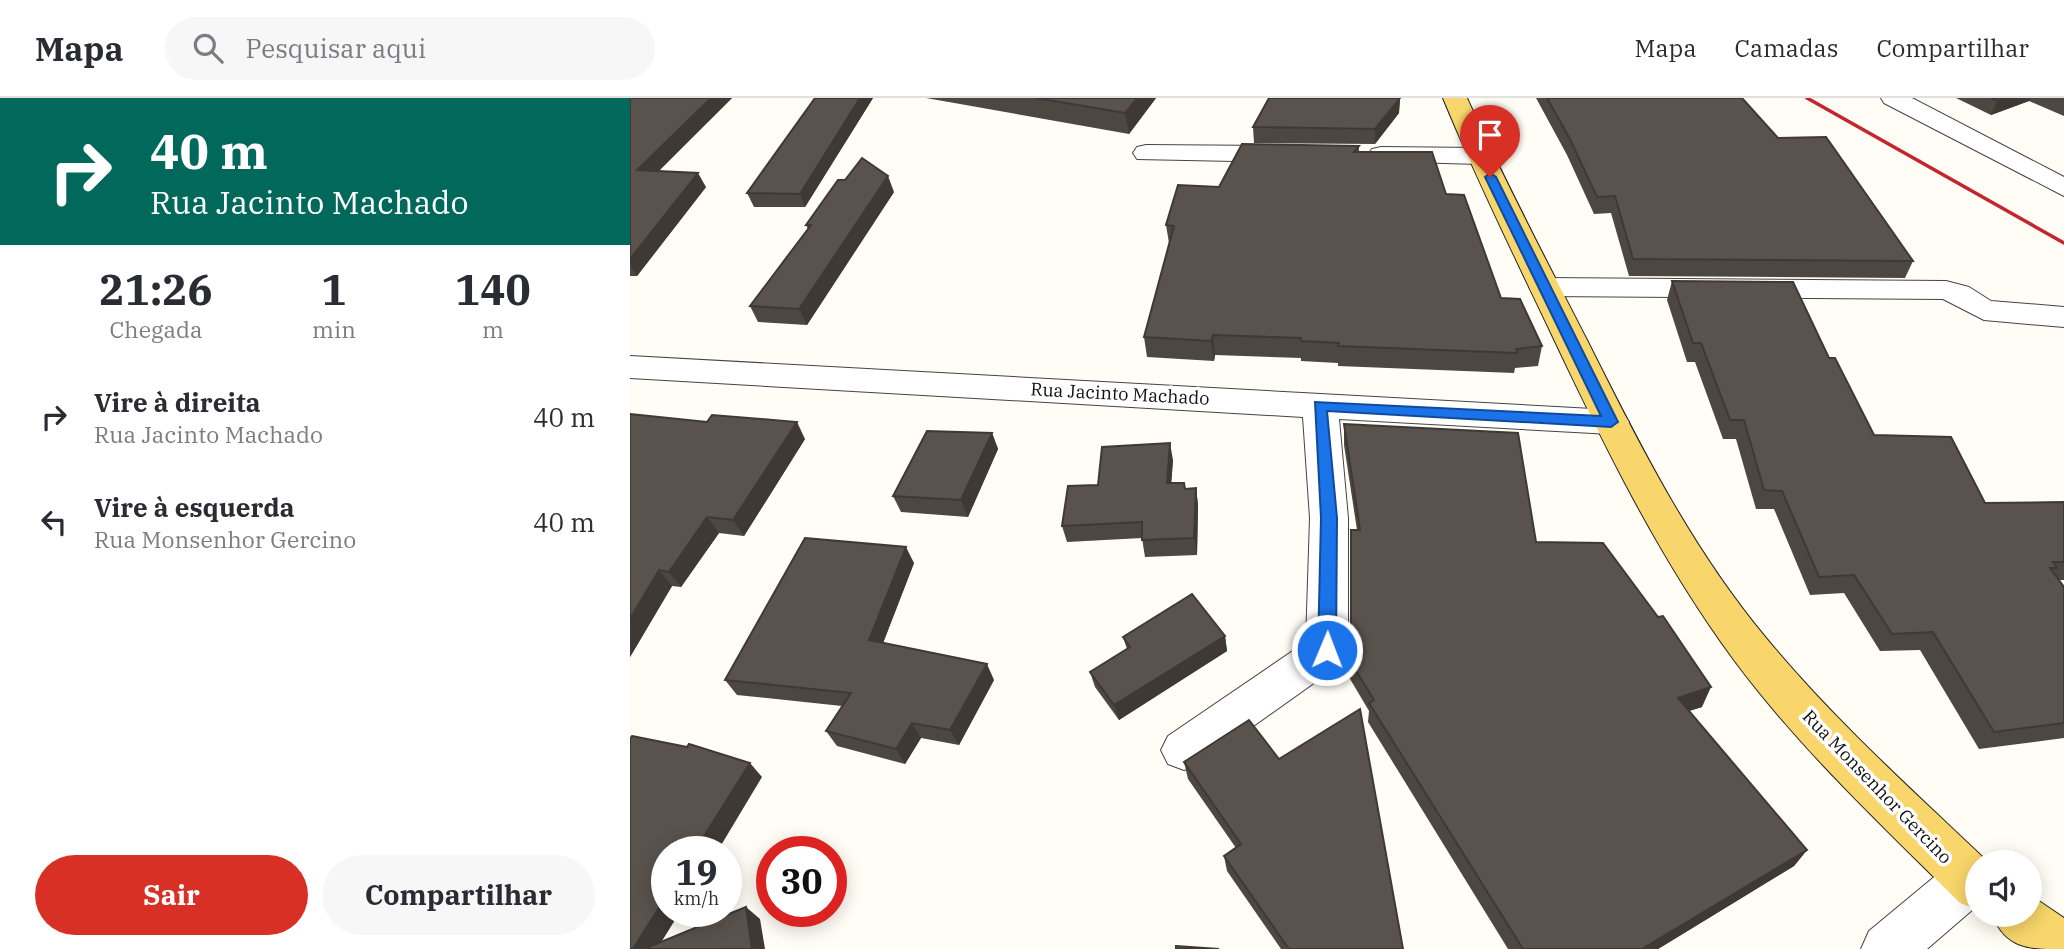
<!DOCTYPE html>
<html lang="pt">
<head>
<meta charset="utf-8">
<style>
	body { margin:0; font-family:"IBM Plex Serif",serif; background:#f7f7f7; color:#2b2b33; height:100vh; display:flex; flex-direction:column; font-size:26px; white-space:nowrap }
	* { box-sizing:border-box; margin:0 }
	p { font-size:23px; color:#7c7c81 }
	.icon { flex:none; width:38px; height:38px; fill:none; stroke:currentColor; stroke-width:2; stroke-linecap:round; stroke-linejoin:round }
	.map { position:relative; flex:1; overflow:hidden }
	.side { display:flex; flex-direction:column; background:#fff; width:630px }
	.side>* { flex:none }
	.top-card { background:#00695c; color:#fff; overflow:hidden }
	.tools { position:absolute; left:1335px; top:752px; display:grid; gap:14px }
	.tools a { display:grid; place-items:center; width:77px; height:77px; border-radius:50%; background:#fff; box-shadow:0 4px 18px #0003; font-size:35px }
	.speed { position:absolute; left:21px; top:738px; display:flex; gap:14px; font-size:35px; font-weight:700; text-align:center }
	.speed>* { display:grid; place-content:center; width:91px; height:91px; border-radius:50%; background:#fff; box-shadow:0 4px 18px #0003; line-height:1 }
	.speed small { font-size:18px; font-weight:400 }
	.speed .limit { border:10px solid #d22; background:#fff; color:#111 }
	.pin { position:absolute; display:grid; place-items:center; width:60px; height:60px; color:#fff; margin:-72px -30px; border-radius:50% 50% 50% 0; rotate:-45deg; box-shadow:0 0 7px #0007 }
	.pin .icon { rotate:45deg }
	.me { position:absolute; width:77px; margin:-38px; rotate:1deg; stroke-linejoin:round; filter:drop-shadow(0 0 5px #0008) }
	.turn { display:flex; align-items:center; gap:24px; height:147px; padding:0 35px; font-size:32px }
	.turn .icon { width:91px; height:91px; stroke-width:2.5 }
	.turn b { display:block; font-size:49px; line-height:60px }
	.eta { display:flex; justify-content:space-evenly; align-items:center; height:119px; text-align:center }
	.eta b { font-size:42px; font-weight:700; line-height:49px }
	.action { display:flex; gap:14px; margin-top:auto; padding:14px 35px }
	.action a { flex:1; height:80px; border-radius:42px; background:#d93025; color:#fff; font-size:28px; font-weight:700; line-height:80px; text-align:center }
	.action a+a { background:#f7f7f7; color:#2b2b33 }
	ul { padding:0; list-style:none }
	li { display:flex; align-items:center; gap:21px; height:105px; padding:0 35px }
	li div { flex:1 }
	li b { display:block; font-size:26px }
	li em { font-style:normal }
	header { display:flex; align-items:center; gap:42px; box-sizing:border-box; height:98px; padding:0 35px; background:#fff; border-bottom:2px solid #e1e1e2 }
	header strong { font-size:33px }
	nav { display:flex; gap:38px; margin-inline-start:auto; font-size:24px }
	.search { width:490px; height:63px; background:#f7f7f7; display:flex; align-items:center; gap:18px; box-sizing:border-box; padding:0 24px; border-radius:38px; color:#7c7c81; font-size:26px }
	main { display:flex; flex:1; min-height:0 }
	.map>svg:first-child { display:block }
</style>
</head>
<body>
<header>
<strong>Mapa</strong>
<div class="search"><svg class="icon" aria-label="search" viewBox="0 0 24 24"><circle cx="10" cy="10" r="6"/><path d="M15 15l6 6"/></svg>Pesquisar aqui</div>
<nav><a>Mapa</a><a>Camadas</a><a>Compartilhar</a></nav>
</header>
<main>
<section class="side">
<div class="top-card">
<div class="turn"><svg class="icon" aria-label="right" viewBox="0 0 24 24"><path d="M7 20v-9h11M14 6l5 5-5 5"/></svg><div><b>40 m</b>Rua Jacinto Machado</div></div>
</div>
<div class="eta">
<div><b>21:26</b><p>Chegada</p></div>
<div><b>1</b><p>min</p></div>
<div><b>140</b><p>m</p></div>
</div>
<ul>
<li><svg class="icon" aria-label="right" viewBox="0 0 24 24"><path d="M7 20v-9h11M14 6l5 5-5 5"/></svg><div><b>Vire à direita</b><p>Rua Jacinto Machado</p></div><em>40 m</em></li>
<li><svg class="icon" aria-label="left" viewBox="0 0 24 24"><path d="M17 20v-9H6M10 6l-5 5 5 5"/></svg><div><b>Vire à esquerda</b><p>Rua Monsenhor Gercino</p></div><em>40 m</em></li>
</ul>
<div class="action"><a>Sair</a><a>Compartilhar</a></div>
</section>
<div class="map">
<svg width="1434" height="851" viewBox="0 0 1434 851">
	<rect width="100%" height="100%" fill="#fffdf5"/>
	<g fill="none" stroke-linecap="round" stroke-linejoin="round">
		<g stroke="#444" stroke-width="2">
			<g id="minor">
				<path d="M1251,0H1282L1434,79V98L1254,5Z"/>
				<path d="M516,47L659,48L668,50L672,56L668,62L659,64L507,61L503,55L507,49Z"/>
				<path d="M751,49L850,50L859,52L863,58L859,64L850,66L742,63L738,57L742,51Z"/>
				<path d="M914,180L1316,183L1339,189L1361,203L1434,209V229L1354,222L1313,201L914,198L903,196L899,189L903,182Z"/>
				<path d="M0,258L981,312L993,315L999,324L993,333L981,336L709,321L718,420V552L712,565L570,666L554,672L538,666L531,652L538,638L676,544L680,420L673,319L0,280Z"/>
				<path d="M1339,758L1357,765H1348V807L1297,851H1231L1239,833L1321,765Z"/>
			</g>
		</g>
		<g stroke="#222" stroke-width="2">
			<g id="major">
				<path d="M813,0H837C874,82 916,162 957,242C1009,346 1061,450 1136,540C1204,622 1282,692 1359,765H1348V812L1330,805C1252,727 1170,651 1104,562C1029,460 975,349 921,235C884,157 846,80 813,0Z"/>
				<path d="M1400,797L1434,820V851C1398,851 1377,851 1362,817H1400Z"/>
			</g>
		</g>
		<use href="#minor" fill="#fff" fill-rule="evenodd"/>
		<use href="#major" fill="#f9d66b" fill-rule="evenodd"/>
		<path stroke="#c4262e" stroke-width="3.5" d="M1177,0L1434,145"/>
	</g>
	<g fill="#4d4742">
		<path d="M0,0H102L28,73L76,89L7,178H0Z"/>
		<path d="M185,0H243L175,109H124L117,95Z"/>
		<path d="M296,0H526L499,36Z"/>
		<path d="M770,0L769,15L745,46L624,45L623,29Z"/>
		<path d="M906,0H1112L1148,40L1283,163L1275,180L999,178L981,115L964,116L937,57Z"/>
		<path d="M1326,0H1434V18L1399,3L1361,17Z"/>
		<path d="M729,48V54L816,96L871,200L912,248L908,268L885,270L884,275L708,268V265L671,263V260L585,257L584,263L517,259L514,239L539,145L536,127L589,89Z"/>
		<path d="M264,94L177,227L128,224L120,208L178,131L176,127Z"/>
		<path d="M1042,183L1199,260L1244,337L1355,405L1434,404V482H1429L1434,489V640L1349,651L1290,552L1250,553L1214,495L1180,497L1144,411H1126L1106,341H1093L1065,264H1057L1037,202Z"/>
		<path d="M0,316L175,341L114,438L89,435L51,489L42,488L0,559Z"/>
		<path d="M714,326L906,444L1072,609L1059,613L1177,752L1164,768L1028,851H878L738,624L739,613L713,569L712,550L721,532L727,432L714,347Z"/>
		<path d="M362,335L368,351L338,419L271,414L263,398Z"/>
		<path d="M543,362L541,385H554L555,391L566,390L568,407L567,457L515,459L512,440L437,444L432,428Z"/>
		<path d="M284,465L253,545L364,582L329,647L291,640L275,666L207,648L196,633L212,608L107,597L95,582Z"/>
		<path d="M595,538L597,553L489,622L465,589L460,574L497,551L493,539Z"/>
		<path d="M554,664L773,851H651L597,773L594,758L606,750L558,681Z"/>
	</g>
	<g fill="#3f3936">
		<path d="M81,0H102L15,87L7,72Z"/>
		<path d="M230,0H243L175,109L170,96Z"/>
		<path d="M507,0H526L499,36L495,15Z"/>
		<path d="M770,0L769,15L745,46V31Z"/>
		<path d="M1377,0H1401L1399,3L1361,17L1367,3Z"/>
		<path d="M68,75L76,89L7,178L0,167V161Z"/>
		<path d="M258,78L264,94L177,227L169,211Z"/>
		<path d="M583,237L585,257L584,263L581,243Z"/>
		<path d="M167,324L175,341L114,438L103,422Z"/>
		<path d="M362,335L368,351L338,419L331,402Z"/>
		<path d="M540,345L543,362L540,402L537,385Z"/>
		<path d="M566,390L568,407L567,457L564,440Z"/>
		<path d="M77,419L89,435L51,489L39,474Z"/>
		<path d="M276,449L284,465L248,558L239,542Z"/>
		<path d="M29,472L42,488L0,559V521Z"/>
		<path d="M595,538L597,553L489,622L484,607Z"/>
		<path d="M357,566L364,582L329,647L320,632Z"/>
		<path d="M1081,589L1072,609L1039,619L1048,600Z"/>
		<path d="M282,625L291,640L275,666L266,651Z"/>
		<path d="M120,665L132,679L87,754H64Z"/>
		<path d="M1177,752L1164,768L1028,851H1012Z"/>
		<path d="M37,797V814H50L27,851H3Z"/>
		<path d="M116,809L130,821L135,851H122Z"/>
	</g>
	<g fill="#5a524d" stroke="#3f3936" stroke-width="2">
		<path d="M0,0H81L7,72L68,75L0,161Z"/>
		<path d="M185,0H230L170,96L117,95Z"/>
		<path d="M406,0H507L495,15Z"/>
		<path d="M639,0H770L745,31L623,29Z"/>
		<path d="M917,0H1112L1148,40L1196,39L1283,163L1003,161L985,98L967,99L940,41Z"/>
		<path d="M1361,0H1377L1367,3Z"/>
		<path d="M612,46L729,48L724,54H802L816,96L834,97L871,200L890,201L912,248L886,251L887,255L708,248L709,245L671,243V240L583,237L581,243L514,239L544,128L536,127L548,87L589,89Z"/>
		<path d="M232,60L258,78L169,211L120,208L181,127H176L208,82H215Z"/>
		<path d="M1042,183L1163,184L1199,260H1205L1244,337L1321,339L1355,405L1434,404V464H1423L1427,470H1420L1434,489V625L1364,634L1303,534L1262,536L1224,477L1189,479L1152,393L1134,392L1114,322H1100L1071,245H1063Z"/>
		<path d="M0,316L77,324L82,317L167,324L103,422L77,419L39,474L29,472L0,521Z"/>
		<path d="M714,326L888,335L906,444L973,445L1028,519L1033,518L1081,589L1048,600L1177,752L1012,851H893L739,605L744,602L712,550L721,532V432H730Z"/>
		<path d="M297,333L362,335L331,402L263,398Z"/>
		<path d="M540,345L537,385H554L555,391L566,390L564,440L512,442V424L432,428L438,388L468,387L472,349Z"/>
		<path d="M175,440L276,449L239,542L357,566L320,632L282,625L266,651L196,633L221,595L95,582Z"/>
		<path d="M562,496L595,538L484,607L460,574L500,549L493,539Z"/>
		<path d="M730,611L773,851H659L594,758L611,746L554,664L619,622L649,661Z"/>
		<path d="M2,638L57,649L59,646L120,665L64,754H37V797L3,851H0V641Z"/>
		<path d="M116,809L122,851H14Z"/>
		<path d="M546,848L589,851H546Z"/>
	</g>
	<path fill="#1a73e8" stroke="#114b97" stroke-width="2" d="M860,75L866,79L988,324L981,329L697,313L707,420L706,552L697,559L688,552L691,420L685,304L971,318L855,79Z"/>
	<g text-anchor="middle" stroke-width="7" stroke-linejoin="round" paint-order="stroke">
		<g font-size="18" fill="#111" stroke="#fff">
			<text transform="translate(490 296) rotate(3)" y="6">Rua Jacinto Machado</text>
			<text transform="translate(1247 689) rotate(46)" y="6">Rua Monsenhor Gercino</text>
		</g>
	</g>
</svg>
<div class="tools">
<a><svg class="icon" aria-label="sound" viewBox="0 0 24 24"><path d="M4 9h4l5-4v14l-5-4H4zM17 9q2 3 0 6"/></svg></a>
</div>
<div class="speed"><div>19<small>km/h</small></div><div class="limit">30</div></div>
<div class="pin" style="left:860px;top:79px;background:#d93025"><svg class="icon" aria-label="arrive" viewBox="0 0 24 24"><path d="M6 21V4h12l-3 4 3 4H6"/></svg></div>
<svg class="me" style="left:697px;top:552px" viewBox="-20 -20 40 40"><circle r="17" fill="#1a73e8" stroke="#fff" stroke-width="3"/><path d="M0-11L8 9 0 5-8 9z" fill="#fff"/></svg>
</div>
</main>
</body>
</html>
